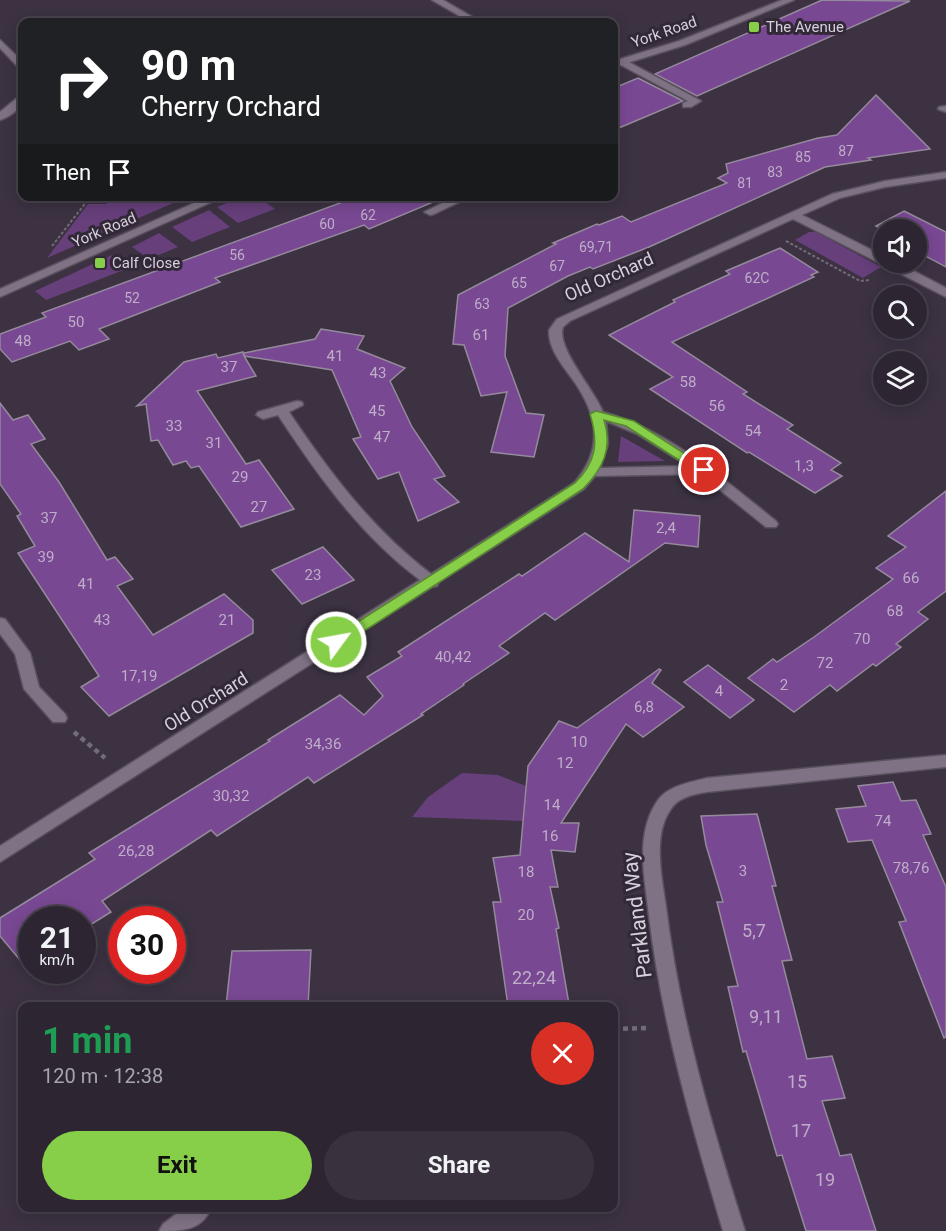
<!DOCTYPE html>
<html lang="en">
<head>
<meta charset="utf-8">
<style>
	body { margin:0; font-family:Roboto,sans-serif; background:#39323e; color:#f1f3f6; height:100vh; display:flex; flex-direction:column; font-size:22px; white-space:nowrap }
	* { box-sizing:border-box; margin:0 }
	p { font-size:20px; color:#a7a5ac }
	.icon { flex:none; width:33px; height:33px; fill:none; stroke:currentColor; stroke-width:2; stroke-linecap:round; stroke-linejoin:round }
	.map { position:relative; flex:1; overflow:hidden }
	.sheet { position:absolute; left:18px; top:1002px; width:600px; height:210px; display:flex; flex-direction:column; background:#2d2632; border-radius:12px; box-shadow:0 3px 15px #0003,0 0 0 2px #48434d }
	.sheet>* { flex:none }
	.banner { position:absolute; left:18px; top:18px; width:600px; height:183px; border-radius:12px; box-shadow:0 3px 15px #0003,0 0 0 2px #48434d; background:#202124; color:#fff; overflow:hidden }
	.controls { position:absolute; left:873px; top:219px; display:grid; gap:12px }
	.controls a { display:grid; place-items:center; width:54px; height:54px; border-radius:50%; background:#2d2632; box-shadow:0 3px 15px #0003,0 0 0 2px #48434d; font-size:30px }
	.speed { position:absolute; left:18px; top:906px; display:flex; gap:12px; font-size:30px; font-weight:700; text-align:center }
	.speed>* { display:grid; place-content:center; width:78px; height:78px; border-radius:50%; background:#2d2632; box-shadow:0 3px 15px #0003,0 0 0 2px #48434d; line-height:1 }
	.speed small { font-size:15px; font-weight:400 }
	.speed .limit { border:9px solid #d22; background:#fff; color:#111 }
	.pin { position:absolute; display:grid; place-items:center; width:51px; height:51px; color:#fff; margin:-26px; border:3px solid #fff; border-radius:50%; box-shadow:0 2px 6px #0007 }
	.me { position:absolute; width:66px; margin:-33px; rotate:58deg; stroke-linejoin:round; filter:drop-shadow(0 0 4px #0008) }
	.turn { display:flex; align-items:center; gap:21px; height:126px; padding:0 24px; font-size:27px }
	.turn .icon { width:78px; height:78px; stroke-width:2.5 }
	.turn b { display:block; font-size:42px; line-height:51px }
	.then { display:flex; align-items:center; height:57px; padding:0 24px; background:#0003; gap:12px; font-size:22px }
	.round { display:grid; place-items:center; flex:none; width:63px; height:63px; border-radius:32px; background:#39323e }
	.head { display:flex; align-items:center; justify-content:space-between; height:102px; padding:0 24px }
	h1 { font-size:36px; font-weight:700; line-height:45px; color:#1e9e55 }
	.cta { display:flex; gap:12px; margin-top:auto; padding:12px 24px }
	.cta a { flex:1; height:69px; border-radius:36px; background:#88cf49; color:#111; font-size:24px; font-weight:700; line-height:69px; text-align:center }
	.cta a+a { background:#39323e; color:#f1f3f6 }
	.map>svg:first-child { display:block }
</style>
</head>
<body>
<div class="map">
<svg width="946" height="1231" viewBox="0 0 946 1231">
	<rect width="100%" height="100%" fill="#3c3242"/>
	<g fill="#663f7b">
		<path d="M118,197H187L47,258L88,204H106Z"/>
		<path d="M258,197L275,209L238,223L217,207L242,197Z"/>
		<path d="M209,210L230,227L192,242L172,227Z"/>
		<path d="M809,232H816L881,267L863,278L795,240Z"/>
		<path d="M159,233L178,247L149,259L132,247Z"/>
		<path d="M112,255L129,268L46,300L35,291Z"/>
		<path d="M621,436L665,461L618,462Z"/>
		<path d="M462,773L498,775L526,786L523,821L412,817L428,797Z"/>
	</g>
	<g fill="#794893" stroke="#95899c" stroke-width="1.5">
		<path d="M822,0L910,1L697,96L655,74Z"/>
		<path d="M638,78L683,101L614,130V88Z"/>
		<path d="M876,95L930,149L868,158L871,160L825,167L649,247L593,269L590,267L568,276L508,308L505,356L526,413L544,415L534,457L491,452L507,392L481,396L464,345L453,344L458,295L556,244L553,243L597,224L599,225L622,216L631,222L727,183L718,178L728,173L726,164L818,138L837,135Z"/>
		<path d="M359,196L445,197L369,229L364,225L215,278L220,282L99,329L109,339L79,350L70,341L12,362L0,349V334L46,317L42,313Z"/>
		<path d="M904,211L946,232V267L916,251V230H884L876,226Z"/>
		<path d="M780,248L818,272L811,275L814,277L672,342L747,392L743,394L793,425L787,429L841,463L831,470L842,476L815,493L749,452L747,453L650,389L673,377L609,335L675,302L673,300L730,274L726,271Z"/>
		<path d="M321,329L364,336L357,349L405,368L390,381L412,427L445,476L434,479L459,502L418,521L399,472L378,479L353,439L361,437L332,370L244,356L256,376L197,391L246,464L259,460L294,509L241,527L199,466L191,468L186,461L173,465L158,440L151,441L146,404L137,406L184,362L216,354L218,358L243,352L244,356V353L315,339Z"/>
		<path d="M0,403L13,420L28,415L45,439L31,444L59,482L107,560L115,557L133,579L117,586L153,635L224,594L253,620V633L109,716L81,687L99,676L18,553L35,546L17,516L21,514L0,484Z"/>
		<path d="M946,491V591L918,612L928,619L896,644L901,647L876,666L873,664L837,691L830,685L794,712L748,678L773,659L777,662L814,637L893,579L876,568L906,547L888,536Z"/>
		<path d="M634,510L700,516L698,547L665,543L555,620L545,613L499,646L509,653L463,684L464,685L421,714L423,715L314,783L308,777L217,836L211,830L102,901L111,912L82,930V920H32V961L25,966L0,936V918L95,859L89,853L270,741L268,740L340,695L364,715L383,696L367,677L402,656L398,652L519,574L522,576L585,533L629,562Z"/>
		<path d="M323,547L354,580L302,604L272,570Z"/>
		<path d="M708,665L754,700L730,718L684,682Z"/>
		<path d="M659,669L661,670L652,683L684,707L643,737L626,724L561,823H579L575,852L551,850L558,887H550L559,928L556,929L569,1004L508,1006L493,902H501L493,858L520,855L528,766L559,721L577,728Z"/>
		<path d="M893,782L901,801L916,800L931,834L923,835L946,887V1037L944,1038L899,922L906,921L872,840L848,842L836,809L866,806L858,786Z"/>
		<path d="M757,814L776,886H772L792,960L782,961L807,1059L832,1056L845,1098L822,1101L840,1156L851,1154L876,1231H806L782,1155L777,1156L746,1051L743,1052L728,987L738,986L717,902H723L706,845L701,816Z"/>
		<path d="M311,950L308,1006H226L232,951Z"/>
	</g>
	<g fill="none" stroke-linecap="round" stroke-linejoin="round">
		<g stroke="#59515d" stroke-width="3">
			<g id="lane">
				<path d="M619,60H625L701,101L691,107H683V103L688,101L619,64Z"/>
				<path d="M457,196H472L434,214L430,215L424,212Z"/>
			</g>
		</g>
		<g stroke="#59515d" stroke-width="3">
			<g id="street">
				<path d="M432,0H443L481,22H470Z"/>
				<path d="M0,40L22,61V69L19,68L0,48Z"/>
				<path d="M22,94C23,108 13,115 0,120V112Z"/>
				<path d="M946,106V112L938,109L939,107Z"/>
				<path d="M946,172V178L885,187L840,198L802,215L884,256V262H897L946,288V297L793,219L570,321L563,327C556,348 594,389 603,412C670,431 722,478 776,521L778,524L776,527H766L700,474L595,476L584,489L439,582L437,586L432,587L0,862V846L420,580C360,535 319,477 278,415L263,419L256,415L258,412L297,401L302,402L303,405L289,412C330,473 372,529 431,574L574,483C604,449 598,415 573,380C563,366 548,349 549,330L557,319L832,194L885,181ZM606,421L637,434L688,466L600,468L608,444Z"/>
				<path d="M0,618L5,619L30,653L39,687L65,714L67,718L65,722H53L24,689L15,654L0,634Z"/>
				<path d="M946,755V767L707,792C695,794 678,797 671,809C652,835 662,878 666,907C680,1019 711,1124 745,1231H723C692,1127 662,1024 649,916C645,879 634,834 658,800C668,786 691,782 707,778Z"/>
				<path d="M184,1208H211C202,1231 181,1231 159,1231L163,1224Z"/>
			</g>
		</g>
		<g stroke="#59515d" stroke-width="3">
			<g id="secondary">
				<path d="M782,0H794L685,45L614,67V61L679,41Z"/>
				<path d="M210,196H225L0,297V289Z"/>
			</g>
		</g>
		<g stroke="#746b79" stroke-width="2" stroke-dasharray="3 2" stroke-linecap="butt">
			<path d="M786,241L860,281L870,280"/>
			<path d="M52,246L91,196"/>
		</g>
		<g stroke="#746b79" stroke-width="4.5" stroke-dasharray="5 4" stroke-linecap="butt">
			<path d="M74,732L105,758"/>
			<path d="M614,1029L650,1028"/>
		</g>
		<use href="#lane" fill="#7e7284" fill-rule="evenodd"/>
		<use href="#street" fill="#7e7284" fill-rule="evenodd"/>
		<use href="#secondary" fill="#7e7284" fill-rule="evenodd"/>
	</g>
	<path fill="#88cf49" stroke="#58872f" stroke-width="1.5" d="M596,411L634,421L710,470L704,474L699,473L626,426L604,420C613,448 603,469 583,489L341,646H331L329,642L331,639L575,483C596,462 599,443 590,414Z"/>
	<g fill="#88cf49" stroke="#322838" stroke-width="2">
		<rect x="748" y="21" width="12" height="12" rx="3"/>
		<rect x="94" y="257" width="12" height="12" rx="3"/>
	</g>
	<g text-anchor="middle" stroke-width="6" stroke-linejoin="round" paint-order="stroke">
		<g font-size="14" fill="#bfaec8">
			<text x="846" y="156">87</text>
			<text x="803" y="162">85</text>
			<text x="775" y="177">83</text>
			<text x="745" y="188">81</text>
			<text x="368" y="220">62</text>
			<text x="327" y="229">60</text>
			<text x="596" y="252">69,71</text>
			<text x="237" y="260">56</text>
			<text x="557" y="271">67</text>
			<text x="757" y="283">62C</text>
			<text x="519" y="288">65</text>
			<text x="132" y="303">52</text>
			<text x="482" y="309">63</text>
		</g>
		<g font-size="15" fill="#d6d0da" stroke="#322838" text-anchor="start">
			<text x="766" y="32">The Avenue</text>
			<text x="112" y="268">Calf Close</text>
		</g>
		<g font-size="15" fill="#d6d0da" stroke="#322838">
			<text transform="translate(664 32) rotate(-19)" y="5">York Road</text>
			<text transform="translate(104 230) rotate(-23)" y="5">York Road</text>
		</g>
		<g font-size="15" fill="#bfaec8">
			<text x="76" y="327">50</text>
			<text x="481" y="340">61</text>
			<text x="23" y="346">48</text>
			<text x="335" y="361">41</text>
			<text x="229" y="372">37</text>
			<text x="378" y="378">43</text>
			<text x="688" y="387">58</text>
			<text x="717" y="411">56</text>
			<text x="377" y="416">45</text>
			<text x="174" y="431">33</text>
			<text x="753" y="436">54</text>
			<text x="382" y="442">47</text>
			<text x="214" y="448">31</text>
			<text x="804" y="471">1,3</text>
			<text x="240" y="482">29</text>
			<text x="259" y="512">27</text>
			<text x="49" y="523">37</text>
			<text x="666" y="533">2,4</text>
			<text x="46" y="562">39</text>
			<text x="313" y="580">23</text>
			<text x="911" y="583">66</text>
			<text x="86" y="589">41</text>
			<text x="895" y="616">68</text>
			<text x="102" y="625">43</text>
			<text x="227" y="625">21</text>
			<text x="862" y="644">70</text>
			<text x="453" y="662">40,42</text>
			<text x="825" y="668">72</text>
			<text x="139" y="681">17,19</text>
			<text x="784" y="690">2</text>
			<text x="719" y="696">4</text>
			<text x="644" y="712">6,8</text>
			<text x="579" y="747">10</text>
			<text x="323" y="749">34,36</text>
			<text x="565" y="768">12</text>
			<text x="231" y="801">30,32</text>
			<text x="552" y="810">14</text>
			<text x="883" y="826">74</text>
			<text x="550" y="841">16</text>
			<text x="136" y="856">26,28</text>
			<text x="911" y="873">78,76</text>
			<text x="743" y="876">3</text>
			<text x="526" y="877">18</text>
			<text x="526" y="920">20</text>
		</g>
		<g font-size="18" fill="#d6d0da" stroke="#322838">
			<text transform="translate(609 277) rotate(-24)" y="6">Old Orchard</text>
			<text transform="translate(206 702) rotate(-32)" y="6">Old Orchard</text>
		</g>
		<g font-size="18" fill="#bfaec8">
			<text x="754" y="937">5,7</text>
			<text x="534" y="984">22,24</text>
			<text x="766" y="1023">9,11</text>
			<text x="797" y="1088">15</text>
			<text x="801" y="1137">17</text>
			<text x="825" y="1186">19</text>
		</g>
		<g font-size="21" fill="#d6d0da" stroke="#322838">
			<text transform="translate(637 915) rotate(-97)" y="7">Parkland Way</text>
		</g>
	</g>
</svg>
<div class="controls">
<a><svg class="icon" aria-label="sound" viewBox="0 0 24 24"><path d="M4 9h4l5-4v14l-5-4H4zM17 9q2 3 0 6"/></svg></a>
<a><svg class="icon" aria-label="search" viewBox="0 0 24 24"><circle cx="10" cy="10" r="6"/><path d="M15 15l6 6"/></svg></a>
<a><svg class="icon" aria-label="layers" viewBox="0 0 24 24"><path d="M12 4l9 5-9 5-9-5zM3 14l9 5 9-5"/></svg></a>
</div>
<div class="speed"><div>21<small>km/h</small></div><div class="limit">30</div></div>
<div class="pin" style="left:704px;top:470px;background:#d93025"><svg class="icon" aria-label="arrive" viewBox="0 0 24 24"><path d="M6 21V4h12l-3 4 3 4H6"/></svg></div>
<svg class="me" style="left:336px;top:642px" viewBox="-20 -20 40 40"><circle r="17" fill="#88cf49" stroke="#fff" stroke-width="3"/><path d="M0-11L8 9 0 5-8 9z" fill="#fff"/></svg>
<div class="banner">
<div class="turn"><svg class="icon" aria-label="right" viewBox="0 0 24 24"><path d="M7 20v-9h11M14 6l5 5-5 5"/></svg><div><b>90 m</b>Cherry Orchard</div></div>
<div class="then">Then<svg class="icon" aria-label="arrive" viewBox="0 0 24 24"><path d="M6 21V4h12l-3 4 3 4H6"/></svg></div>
</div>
<section class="sheet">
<div class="head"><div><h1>1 min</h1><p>120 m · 12:38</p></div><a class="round" style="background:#d93025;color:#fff"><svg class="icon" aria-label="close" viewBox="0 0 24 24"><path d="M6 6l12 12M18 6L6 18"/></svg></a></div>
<div class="cta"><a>Exit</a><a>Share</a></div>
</section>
</div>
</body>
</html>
